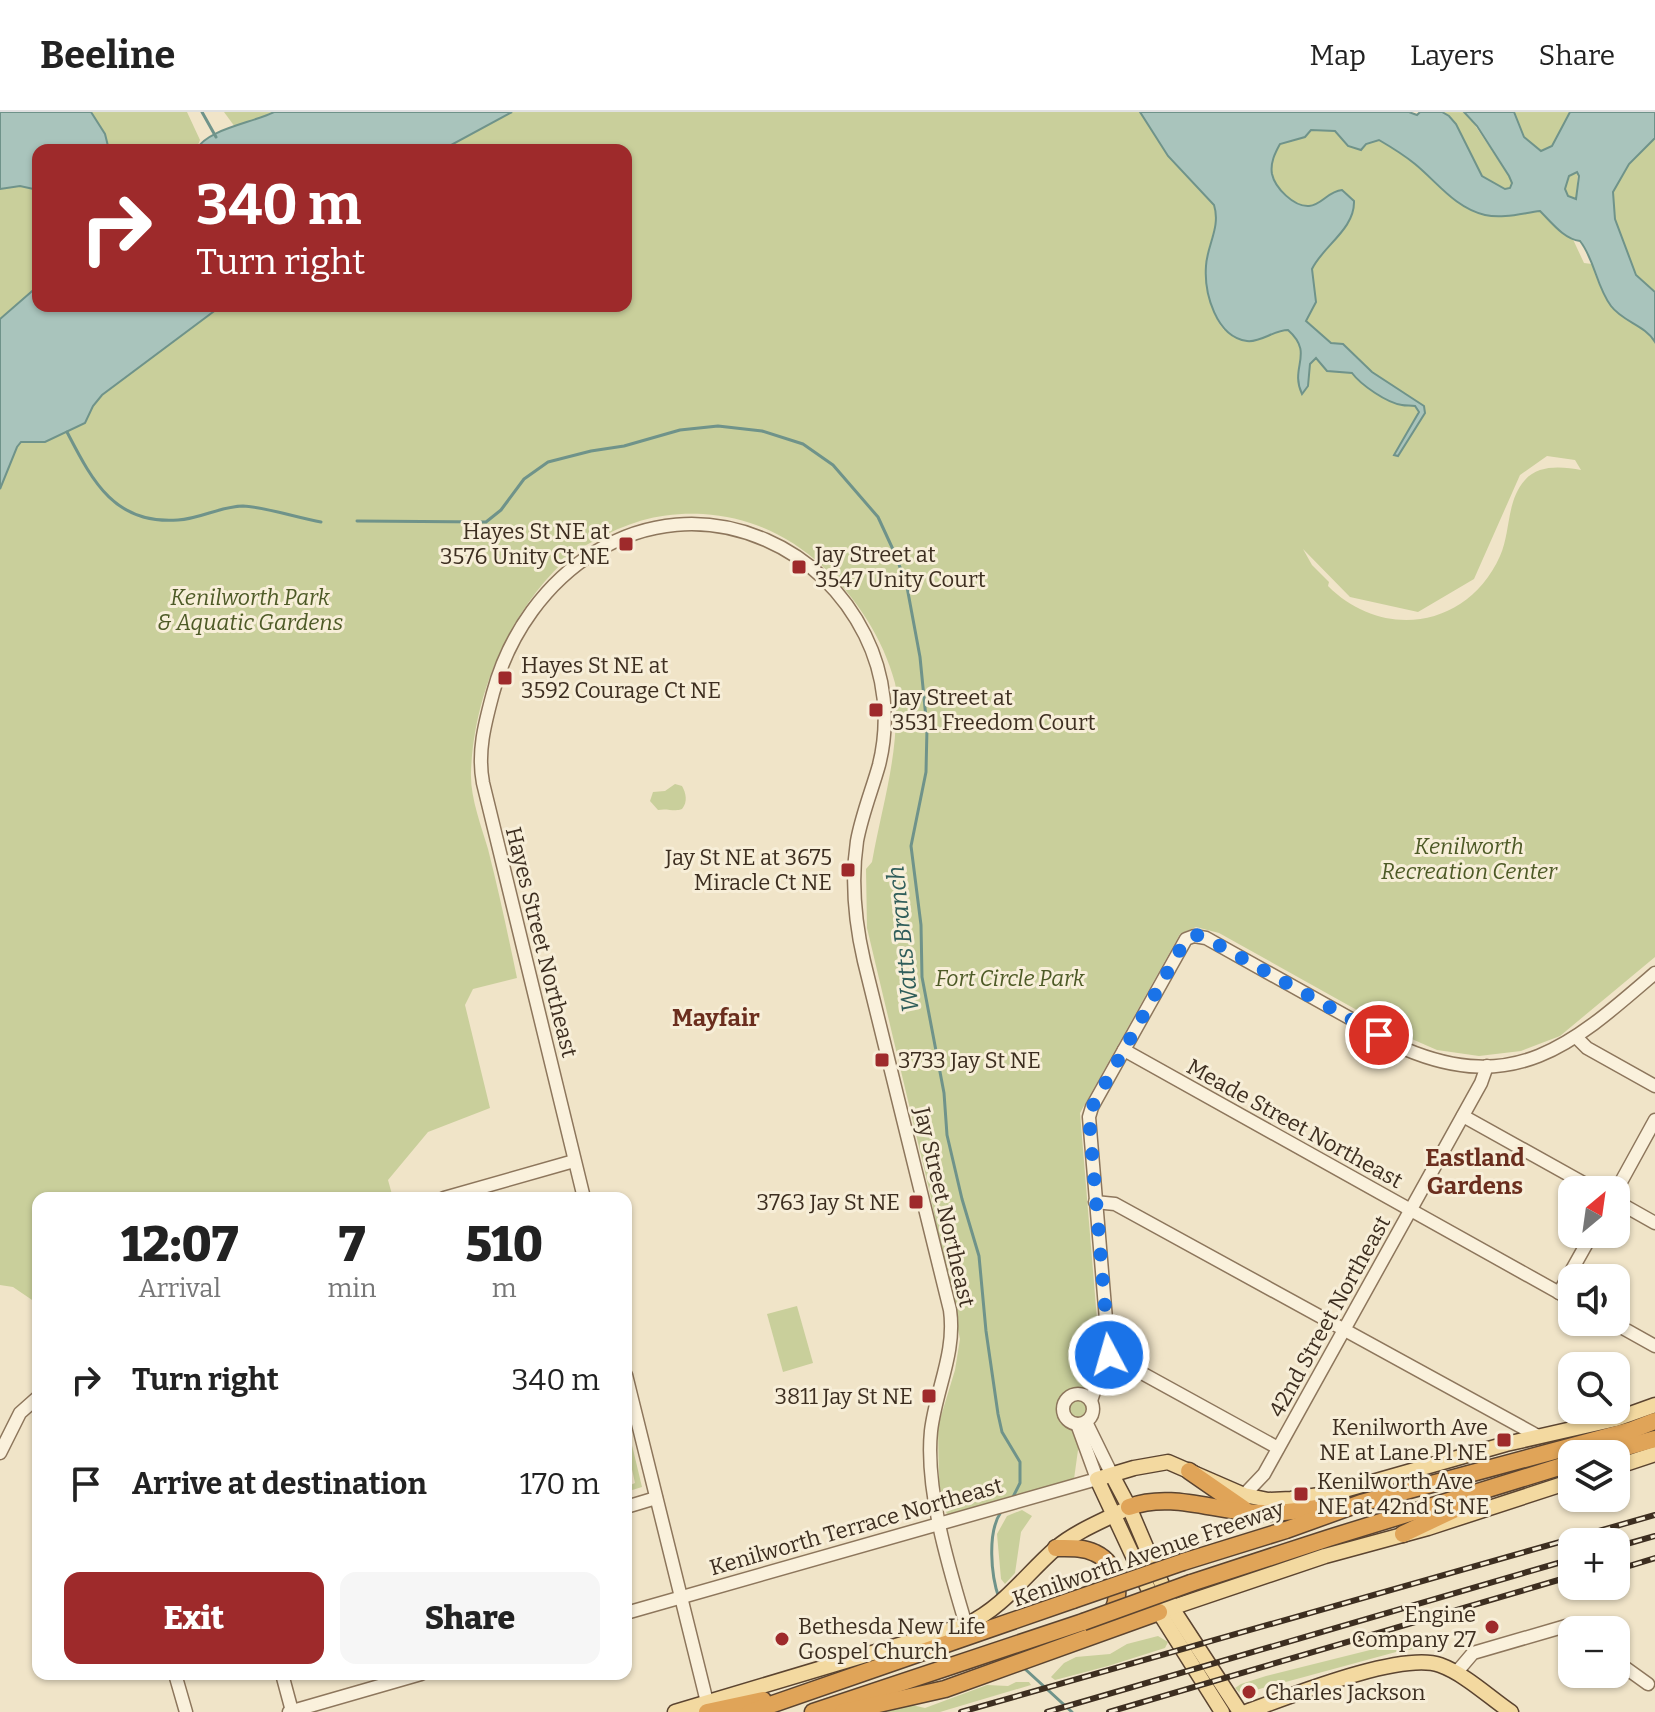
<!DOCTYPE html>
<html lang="en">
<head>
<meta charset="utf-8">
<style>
	body { margin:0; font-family:Bitter,serif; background:#f6f6f6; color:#222; height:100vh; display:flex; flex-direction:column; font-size:30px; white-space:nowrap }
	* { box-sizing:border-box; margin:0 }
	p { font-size:26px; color:#767676 }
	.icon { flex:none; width:44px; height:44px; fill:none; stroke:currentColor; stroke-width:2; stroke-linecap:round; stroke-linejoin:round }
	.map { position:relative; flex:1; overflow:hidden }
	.panel { position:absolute; left:32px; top:1080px; width:600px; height:488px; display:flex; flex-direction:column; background:#fff; border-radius:16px; box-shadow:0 2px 6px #0004 }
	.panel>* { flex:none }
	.hud { position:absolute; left:32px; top:32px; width:600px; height:168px; border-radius:16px; box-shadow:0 2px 6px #0004; background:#9e2a2b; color:#fff; overflow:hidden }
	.needle { width:52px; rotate:29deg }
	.fabs { position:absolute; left:1558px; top:1064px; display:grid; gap:16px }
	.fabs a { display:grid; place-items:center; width:72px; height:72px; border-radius:16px; background:#fff; box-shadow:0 2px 6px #0004; font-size:40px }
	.pin { position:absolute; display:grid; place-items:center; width:68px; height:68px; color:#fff; margin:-34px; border:4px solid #fff; border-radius:50%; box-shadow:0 2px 8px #0007 }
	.me { position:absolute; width:88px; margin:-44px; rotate:354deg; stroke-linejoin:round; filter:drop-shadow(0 0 6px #0008) }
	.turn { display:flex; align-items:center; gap:28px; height:168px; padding:0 32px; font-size:36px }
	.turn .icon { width:104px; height:104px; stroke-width:2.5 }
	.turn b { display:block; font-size:56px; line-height:68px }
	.eta { display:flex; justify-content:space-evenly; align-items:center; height:136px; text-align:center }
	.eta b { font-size:48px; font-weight:800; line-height:56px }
	.cta { display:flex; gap:16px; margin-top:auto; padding:16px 32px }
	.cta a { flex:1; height:92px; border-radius:16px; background:#9e2a2b; color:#fff; font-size:32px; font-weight:800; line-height:92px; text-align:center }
	.cta a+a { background:#f6f6f6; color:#222 }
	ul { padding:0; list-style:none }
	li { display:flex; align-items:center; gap:24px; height:104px; padding:0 32px }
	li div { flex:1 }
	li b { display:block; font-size:30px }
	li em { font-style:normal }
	header { display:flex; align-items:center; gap:48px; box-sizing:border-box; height:112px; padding:0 40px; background:#fff; border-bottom:2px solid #e0e0e0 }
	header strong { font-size:38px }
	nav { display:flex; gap:44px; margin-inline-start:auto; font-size:28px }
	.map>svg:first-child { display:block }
</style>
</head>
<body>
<header>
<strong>Beeline</strong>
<nav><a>Map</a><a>Layers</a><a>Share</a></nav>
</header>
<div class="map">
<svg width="1655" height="1600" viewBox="0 0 1655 1600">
	<rect width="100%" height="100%" fill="#f0e4c8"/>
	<g fill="#c9cf9b" fill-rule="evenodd">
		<path d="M91,0H187L200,28L196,38H109L105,21Z"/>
		<path d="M224,0H274L235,15Z"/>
		<path d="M512,0H1140L1168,44L1214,93C1219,110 1212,121 1209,137C1204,162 1208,199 1224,218L1272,3L1358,15L1540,99L1553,112L1570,121L1584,151L1592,152C1598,169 1604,190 1620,202C1632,212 1647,216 1655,230V845L1560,924L1521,939L1479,944L1437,938L1398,921L1219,821L1196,815L1180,822L1080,1001L1100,1244L1097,1271L1082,1309L1074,1367L947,1403L939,1372L938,1314L955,1258L960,1227L929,1077L867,816L866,757L872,750C881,699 896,652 896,601C896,591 897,580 895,571C883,526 856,485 822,454C789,423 749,405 703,402C661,400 630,409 594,429C587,433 579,436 573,441C511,495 474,579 471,660C470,685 481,713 488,737C499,780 508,823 517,866L473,877L465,893L490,996L428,1020L388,1068L393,1086H38V1192L13,1175L0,1173V377L17,335L21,330H45L85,311L93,294L102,283L221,194H626V38H442ZM1547,344L1575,348L1581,358C1563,355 1539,352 1525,368C1506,389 1511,420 1500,444C1468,516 1383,529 1328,474L1329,470L1312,453L1303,437L1350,485L1418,500L1474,467L1520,363Z"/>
		<path d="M1442,0H1464L1468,3L1509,64L1512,71L1510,76L1505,77L1482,64L1456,12Z"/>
		<path d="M1514,0H1570L1552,34L1541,39L1524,25Z"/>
		<path d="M1655,26V180L1636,163L1615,107L1613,80L1629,52Z"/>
		<path d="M1578,60L1576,87L1568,84L1565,77L1569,64Z"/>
		<path d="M20,74L38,78V174L0,207V77Z"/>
		<path d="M675,672L682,674C686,681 688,690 682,697C675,700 667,696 658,698L650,689L653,680L665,679Z"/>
		<path d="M797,1194L813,1251L783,1260L767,1202Z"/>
		<path d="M631,1329L642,1375L626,1380L628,1374L635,1371L626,1330Z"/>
		<path d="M1022,1398L1032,1404L1021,1420L1015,1461L1005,1472L1001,1467L997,1422L1007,1404Z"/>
		<path d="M1158,1524L1168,1530L1165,1536L1108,1554L1055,1568L1051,1565L1064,1551L1076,1545L1110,1542L1127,1532Z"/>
		<path d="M1422,1525L1424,1530L1420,1536L1396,1540L1241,1582L1235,1576L1241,1572L1266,1564Z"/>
		<path d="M1016,1570H1029L1031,1573L940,1600H886L912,1593L925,1596L987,1573L1008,1574Z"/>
	</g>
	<g fill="#a9c4bc" stroke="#6f938a" stroke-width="2" fill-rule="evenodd">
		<path d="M0,0H91L105,22L109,38H38V78L20,74L0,77Z"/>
		<path d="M274,0H512L442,38H196C207,17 252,11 274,0Z"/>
		<path d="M1140,0H1409L1417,3L1420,0H1442L1449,4L1456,12L1482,64L1505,77L1510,76L1512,71L1509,64L1477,14L1464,0H1514L1524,25L1541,39L1552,34L1570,0H1655V26L1629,52L1613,80L1615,107L1636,163L1655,180V230C1645,213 1623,210 1611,194C1596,174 1595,148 1580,129C1564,127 1552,111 1540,99C1523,101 1503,107 1485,103C1455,96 1437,70 1415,52C1404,43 1391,35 1379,28L1366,32L1361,38L1348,34L1335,19L1311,18L1305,25L1280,32C1275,41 1270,51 1272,62C1275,76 1294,95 1309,94C1322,93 1328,79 1342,78L1354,89C1355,117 1323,134 1312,157L1316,190L1306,209L1331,231L1343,232L1372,260L1424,294L1425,301L1398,344L1394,343L1419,300L1415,294C1411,293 1406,294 1402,293C1387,291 1361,273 1352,261L1327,259L1316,246L1310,252L1308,274L1302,282C1289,255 1315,242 1288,218C1274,218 1260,231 1247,229C1216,225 1204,181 1206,154C1207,133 1221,115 1214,93L1168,44ZM1577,60L1579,64L1576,87L1568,84L1565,77L1569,64Z"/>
		<path d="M38,174V194H221L102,283L93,294L85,311L45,330H21L17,335L0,377V207Z"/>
	</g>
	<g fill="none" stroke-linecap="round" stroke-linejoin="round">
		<g stroke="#6f938a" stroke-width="3">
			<path d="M202,0L216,25"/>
			<path d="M67,320C92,368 114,413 178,408C200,407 221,394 243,394C265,395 298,406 321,410"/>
			<path d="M357,409L486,410L501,398L524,367L548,350L591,339L624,334L680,318L718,314L762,319L803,332L833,353L878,405L896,444L907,475L920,545L927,616L926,660L911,734L921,813L922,865L944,981L947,1023L962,1087L979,1144L986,1219L998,1302L1002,1320L1020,1350V1371L1013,1385"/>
			<path d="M999,1486C991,1464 987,1420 1001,1400"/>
			<path d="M1025,1557L1072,1600"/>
		</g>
		<g stroke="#8d765c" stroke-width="15">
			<g id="minor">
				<path d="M1577,926L1587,936L1655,974"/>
				<path d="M1124,938L1572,1188"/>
				<path d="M1463,1004L1596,1078"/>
				<path d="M1616,1079L1655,1008"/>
				<path d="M444,1086L574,1049"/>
				<path d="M584,1086L483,671C477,640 485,611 493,581C525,461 644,375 766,428C810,447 844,481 865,523C885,563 890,609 879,653C872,678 862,702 857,729C851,769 855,810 864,849L950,1198C956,1241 936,1277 931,1319C925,1378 949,1456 966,1513"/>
				<path d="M1616,1089L1655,1111"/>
				<path d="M1095,1090L1115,1092L1538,1324"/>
				<path d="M1559,1181L1592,1122"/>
				<path d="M1612,1210L1655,1234"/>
				<path d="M1109,1243L1278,1336"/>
				<path d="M626,1263L707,1590"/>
				<circle cx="1078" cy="1297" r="15"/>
				<path d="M1091,1289L1101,1258L1109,1243L1089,1005L1092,995L1186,827L1194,824L1206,826L1405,937C1517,984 1575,930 1655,861"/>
				<path d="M1086,1310L1112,1363"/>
				<path d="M0,1341L20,1301L38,1285"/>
				<path d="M1244,1383L1264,1362L1481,971L1487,954"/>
				<path d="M626,1395L656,1386"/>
				<path d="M626,1501L1097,1367L1077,1312"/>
				<path d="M1616,1549L1648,1572"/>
				<path d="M1456,1561L1473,1541L1566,1514L1572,1518"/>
				<path d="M175,1562L186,1600"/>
				<path d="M282,1562L292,1599"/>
				<path d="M289,1600L421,1562"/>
			</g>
		</g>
		<g stroke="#5b4430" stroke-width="17">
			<g id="major">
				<path d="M1616,1355L1655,1342"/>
				<path d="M1112,1363L1129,1395L1172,1496L1240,1600"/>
				<path d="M1159,1500L1325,1444L1428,1416L1572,1369"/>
				<path d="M675,1600L966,1513C1004,1495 1026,1462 1056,1436C1075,1420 1100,1410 1122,1399"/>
				<path d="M1222,1600L1159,1500L1097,1367L1134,1356L1168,1350L1244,1383L1268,1388L1291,1387L1334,1381L1506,1332L1616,1307L1655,1293"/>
				<path d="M1246,1600C1288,1585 1401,1539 1440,1553C1465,1562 1489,1585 1511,1600"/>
			</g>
		</g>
		<g stroke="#5b4430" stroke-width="19">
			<g id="highway">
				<path d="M1602,1342L1655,1327"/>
				<path d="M1189,1359L1244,1397"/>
				<path d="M1129,1395C1168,1381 1206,1396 1245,1400C1275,1403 1303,1399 1332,1393"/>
				<path d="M1403,1422L1462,1394"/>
				<path d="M1056,1436C1069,1436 1083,1435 1095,1441C1121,1453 1123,1487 1107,1509"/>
				<path d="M1183,1450L1286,1418L1361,1391L1632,1318L1655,1309"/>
				<path d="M1191,1471L1329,1426L1572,1351"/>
				<path d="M707,1600L763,1588"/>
				<path d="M750,1600L1073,1488"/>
				<path d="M813,1600L1083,1510"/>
				<path d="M843,1600L945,1577L1159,1500"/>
			</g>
		</g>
		<use href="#minor" stroke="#faf1dc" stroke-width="12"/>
		<use href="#major" stroke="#f3d9a0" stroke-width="14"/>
		<use href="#highway" stroke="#e0a458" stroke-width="16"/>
		<g stroke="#3d2e20" stroke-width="6">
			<g id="rail">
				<path d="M1616,1435L1655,1424"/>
				<path d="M1616,1458L1655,1446"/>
				<path d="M961,1600L1655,1403"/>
				<path d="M1047,1600L1572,1447"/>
				<path d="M1109,1600L1572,1464"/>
			</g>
		</g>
		<use href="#rail" stroke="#f7eed8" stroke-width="3" stroke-dasharray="9" stroke-linecap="butt"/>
		<g stroke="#5b4430" stroke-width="19" stroke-linecap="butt">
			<g id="highway-bridge">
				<path d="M1073,1488L1183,1450"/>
				<path d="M1083,1510L1191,1471"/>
			</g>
		</g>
		<use href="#highway-bridge" stroke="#e0a458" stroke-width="16"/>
	</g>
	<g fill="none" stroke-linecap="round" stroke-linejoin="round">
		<path stroke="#1a73e8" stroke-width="14" stroke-dasharray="0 25.2" d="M1109,1243L1089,1005L1092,995L1186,827L1198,823L1206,826L1379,923"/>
	</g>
	<g fill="#9e2a2b" stroke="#f7eed8" stroke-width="3">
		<rect x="618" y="424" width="16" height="16" rx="4"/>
		<rect x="791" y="447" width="16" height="16" rx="4"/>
		<rect x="497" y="558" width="16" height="16" rx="4"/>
		<rect x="868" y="590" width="16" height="16" rx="4"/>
		<rect x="840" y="750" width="16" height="16" rx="4"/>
		<rect x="874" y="940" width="16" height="16" rx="4"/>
		<rect x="908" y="1082" width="16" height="16" rx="4"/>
		<rect x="921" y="1276" width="16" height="16" rx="4"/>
		<rect x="1496" y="1320" width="16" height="16" rx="4"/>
		<rect x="1293" y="1374" width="16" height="16" rx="4"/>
		<circle cx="1492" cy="1515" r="8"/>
		<circle cx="782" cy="1527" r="8"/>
		<circle cx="1249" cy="1580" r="8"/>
	</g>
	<g text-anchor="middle" stroke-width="6" stroke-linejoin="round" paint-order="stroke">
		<g font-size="22" fill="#3d2e20" stroke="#f7eed8" text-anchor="start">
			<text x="610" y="427" text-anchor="end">Hayes St NE at<tspan x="610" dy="25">3576 Unity Ct NE</tspan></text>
			<text x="815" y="450">Jay Street at<tspan x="815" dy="25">3547 Unity Court</tspan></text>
			<text x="521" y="561">Hayes St NE at<tspan x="521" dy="25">3592 Courage Ct NE</tspan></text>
			<text x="892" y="593">Jay Street at<tspan x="892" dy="25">3531 Freedom Court</tspan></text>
			<text x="832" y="753" text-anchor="end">Jay St NE at 3675<tspan x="832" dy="25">Miracle Ct NE</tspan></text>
			<text x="898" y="956">3733 Jay St NE</text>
			<text x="900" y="1098" text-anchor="end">3763 Jay St NE</text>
			<text x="913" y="1292" text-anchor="end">3811 Jay St NE</text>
			<text x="1488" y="1323" text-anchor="end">Kenilworth Ave<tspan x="1488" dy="25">NE at Lane Pl NE</tspan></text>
			<text x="1317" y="1377">Kenilworth Ave<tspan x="1317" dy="25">NE at 42nd St NE</tspan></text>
			<text x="1476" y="1510" text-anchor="end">Engine<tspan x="1476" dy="25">Company 27</tspan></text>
			<text x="798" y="1522">Bethesda New Life<tspan x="798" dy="25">Gospel Church</tspan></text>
			<text x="1265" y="1588">Charles Jackson</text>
		</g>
		<g font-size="22" font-style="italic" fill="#4d5a26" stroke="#f7eed8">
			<text x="250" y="493">Kenilworth Park<tspan x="250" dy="25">&amp; Aquatic Gardens</tspan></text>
			<text x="1469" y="742">Kenilworth<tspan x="1469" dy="25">Recreation Center</tspan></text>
			<text x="1010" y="874">Fort Circle Park</text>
		</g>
		<g font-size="22" fill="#3d2e20" stroke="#f7eed8">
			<text transform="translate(542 830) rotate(76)" y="8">Hayes Street Northeast</text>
			<text transform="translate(1295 1011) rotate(29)" y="8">Meade Street Northeast</text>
			<text transform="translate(945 1095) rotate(77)" y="8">Jay Street Northeast</text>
			<text transform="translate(1329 1204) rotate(-61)" y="8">42nd Street Northeast</text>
			<text transform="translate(856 1414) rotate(-16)" y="8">Kenilworth Terrace Northeast</text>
			<text transform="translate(1148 1441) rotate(-19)" y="8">Kenilworth Avenue Freeway</text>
		</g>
		<g font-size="24" font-style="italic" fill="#2f5d5a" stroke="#f7eed8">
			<text transform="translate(903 827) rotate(-96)" y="8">Watts Branch</text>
		</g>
		<g font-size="24" font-weight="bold" fill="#6b2e1e" stroke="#f7eed8">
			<text x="716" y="914">Mayfair</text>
			<text x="1475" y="1054">Eastland<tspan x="1475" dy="28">Gardens</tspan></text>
		</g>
	</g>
</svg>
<div class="fabs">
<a><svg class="needle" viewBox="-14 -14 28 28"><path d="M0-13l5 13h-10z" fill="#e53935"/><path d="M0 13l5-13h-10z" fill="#767676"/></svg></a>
<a><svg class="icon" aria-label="sound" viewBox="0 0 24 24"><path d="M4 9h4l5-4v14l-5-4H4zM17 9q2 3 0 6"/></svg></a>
<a><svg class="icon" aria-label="search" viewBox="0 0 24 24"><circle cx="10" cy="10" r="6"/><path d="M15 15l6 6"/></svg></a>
<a><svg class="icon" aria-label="layers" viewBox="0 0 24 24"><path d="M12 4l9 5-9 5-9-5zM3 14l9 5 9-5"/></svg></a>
<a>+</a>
<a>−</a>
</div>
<div class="pin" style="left:1379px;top:923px;background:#d93025"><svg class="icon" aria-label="arrive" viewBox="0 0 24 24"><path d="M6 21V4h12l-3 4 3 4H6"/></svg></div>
<svg class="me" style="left:1109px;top:1243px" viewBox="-20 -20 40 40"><circle r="17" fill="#1a73e8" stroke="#fff" stroke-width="3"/><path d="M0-11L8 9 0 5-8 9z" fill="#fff"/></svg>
<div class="hud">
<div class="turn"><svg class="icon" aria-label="right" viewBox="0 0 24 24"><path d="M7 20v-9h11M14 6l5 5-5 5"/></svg><div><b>340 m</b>Turn right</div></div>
</div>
<section class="panel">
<div class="eta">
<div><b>12:07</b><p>Arrival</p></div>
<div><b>7</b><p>min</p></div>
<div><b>510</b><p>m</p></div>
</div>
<ul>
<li><svg class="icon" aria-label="right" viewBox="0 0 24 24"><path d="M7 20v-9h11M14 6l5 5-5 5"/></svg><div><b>Turn right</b></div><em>340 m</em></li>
<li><svg class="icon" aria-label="arrive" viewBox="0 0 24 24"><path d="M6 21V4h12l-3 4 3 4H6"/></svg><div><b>Arrive at destination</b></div><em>170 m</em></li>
</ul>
<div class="cta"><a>Exit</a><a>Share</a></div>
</section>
</div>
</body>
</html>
